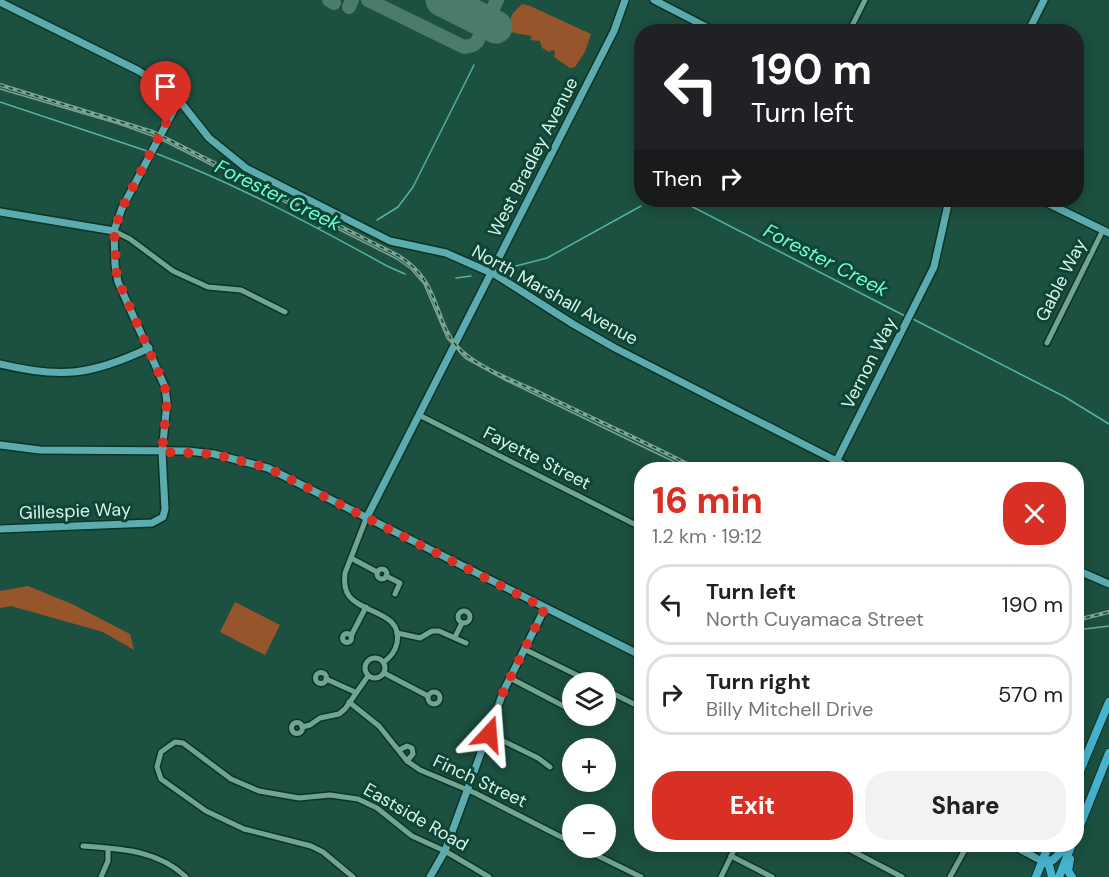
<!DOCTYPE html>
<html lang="en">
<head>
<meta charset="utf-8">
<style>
	body { margin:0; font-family:"DM Sans",sans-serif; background:#f2f2f2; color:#222; height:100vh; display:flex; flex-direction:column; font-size:22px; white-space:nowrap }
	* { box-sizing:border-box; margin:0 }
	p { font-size:20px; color:#767676 }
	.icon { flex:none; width:33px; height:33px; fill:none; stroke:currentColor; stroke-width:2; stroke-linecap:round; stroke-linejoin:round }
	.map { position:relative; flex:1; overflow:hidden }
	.details { position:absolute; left:634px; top:462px; width:450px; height:390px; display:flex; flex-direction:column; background:#fff; border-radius:24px; box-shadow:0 3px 15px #0003 }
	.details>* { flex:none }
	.top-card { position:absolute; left:634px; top:24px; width:450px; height:183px; border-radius:24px; box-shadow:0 3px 15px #0003; background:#202124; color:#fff; overflow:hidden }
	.buttons { position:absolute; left:562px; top:672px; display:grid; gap:12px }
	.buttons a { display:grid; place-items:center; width:54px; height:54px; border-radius:50%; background:#fff; box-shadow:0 3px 15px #0003; font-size:30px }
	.pin { position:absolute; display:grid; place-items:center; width:51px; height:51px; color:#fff; margin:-62px -26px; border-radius:50% 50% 50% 0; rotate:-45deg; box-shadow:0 0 6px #0007 }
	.pin .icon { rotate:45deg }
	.me { position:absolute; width:66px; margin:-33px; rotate:19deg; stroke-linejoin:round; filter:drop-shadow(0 0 4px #0008) }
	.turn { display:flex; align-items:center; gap:21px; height:126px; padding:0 18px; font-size:27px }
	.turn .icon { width:78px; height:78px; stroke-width:2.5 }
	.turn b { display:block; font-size:42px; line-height:51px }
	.then { display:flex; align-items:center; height:57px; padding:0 18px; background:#0003; gap:12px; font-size:22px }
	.round { display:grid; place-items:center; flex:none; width:63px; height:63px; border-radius:24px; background:#f2f2f2 }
	.headline { display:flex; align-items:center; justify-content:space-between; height:102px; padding:0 18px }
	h1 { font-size:36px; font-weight:800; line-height:45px; color:#d93025 }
	.action { display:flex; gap:12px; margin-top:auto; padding:12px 18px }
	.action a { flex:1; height:69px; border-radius:24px; background:#d93025; color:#fff; font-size:24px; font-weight:800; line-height:69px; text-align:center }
	.action a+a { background:#f2f2f2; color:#222 }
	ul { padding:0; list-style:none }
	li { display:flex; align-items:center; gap:18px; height:81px; margin:0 12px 9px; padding:0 6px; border:3px solid #e0e0e0; border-radius:24px }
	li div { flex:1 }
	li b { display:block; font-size:22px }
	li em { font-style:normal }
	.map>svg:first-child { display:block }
</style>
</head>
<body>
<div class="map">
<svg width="1109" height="877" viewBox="0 0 1109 877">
	<rect width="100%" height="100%" fill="#1c5040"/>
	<g fill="#97552c">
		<path d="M522,4L530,6L591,34L585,52L575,67L570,68L554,57L555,51L551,50L550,52L542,48L540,41L530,40L532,36L514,33L506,28L513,13Z"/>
		<path d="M28,586L72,604L130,634L134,650L103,632L11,606L0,608V591Z"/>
		<path d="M235,602L280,625L265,655L220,632Z"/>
	</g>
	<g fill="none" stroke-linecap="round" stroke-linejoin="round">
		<g stroke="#55b59b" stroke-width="1.5">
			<path d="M0,102L150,152"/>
			<path d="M155,153C236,184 311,224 387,266L405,274"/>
			<path d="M668,200L687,204L905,316"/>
			<path d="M650,202L661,200"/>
			<path d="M377,220L398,207L413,187L474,65"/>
			<path d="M318,228L324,226"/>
			<path d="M508,268L547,258L641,206"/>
			<path d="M456,278L471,276"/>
			<path d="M913,319L1065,397L1109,424"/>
		</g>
		<g stroke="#4c7a6b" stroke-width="14">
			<path d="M329,0L334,3"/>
			<path d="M368,0L464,47L473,45L477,42L497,0"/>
			<path d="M349,7L352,0"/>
		</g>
		<path stroke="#4c7a6b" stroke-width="33" d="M442,0L496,27"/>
		<g stroke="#0b3328" stroke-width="8">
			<g id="street">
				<path d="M849,32L865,0"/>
				<path d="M114,231L130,239L173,271L186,277L208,287L241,290L285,312"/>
				<path d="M1047,343L1103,230"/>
				<path d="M419,415L642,528"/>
				<path d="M366,519L345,573C344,581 344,589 349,596C363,614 403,612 397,643C395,652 391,656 384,662"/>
				<path d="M351,558L377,572"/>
				<circle cx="382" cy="574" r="5"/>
				<path d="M386,576L400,583L395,594"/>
				<circle cx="464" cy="617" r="6"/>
				<path d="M397,633L420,638L432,631H439L466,643"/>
				<circle cx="347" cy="638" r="4.5"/>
				<path d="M351,636L366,607"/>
				<path d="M455,637L462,623"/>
				<path d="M524,649L591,682"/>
				<circle cx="375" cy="668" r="10"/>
				<circle cx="321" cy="678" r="5.5"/>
				<path d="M384,673L428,696"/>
				<path d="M510,678L573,711"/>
				<path d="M326,679L355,692"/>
				<path d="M606,690L642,708"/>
				<circle cx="434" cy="698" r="6"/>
				<path d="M349,702L379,726L407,761L420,770L475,793L573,843"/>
				<circle cx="297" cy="728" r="5.5"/>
				<path d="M302,727L310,725L320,718L339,714L345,709L368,676"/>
				<path d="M489,734L538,758L550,767"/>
				<path d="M399,750L407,746L412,748L413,754L407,761"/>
				<path d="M839,844L902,877"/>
				<path d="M83,846C121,849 158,850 186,877"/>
				<path d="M582,848L641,877"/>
				<path d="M731,856L772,877"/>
				<path d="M101,877L108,861V848"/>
				<path d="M353,877L323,852L311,846L244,829L206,811L161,779L157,767L161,752L175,742L183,743L231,779L259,791L299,798L330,795L358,799L377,808L412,836L445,851L489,877"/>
				<path d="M721,877L737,844"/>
				<path d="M950,877L968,844"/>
			</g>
		</g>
		<g stroke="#0b3328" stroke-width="10">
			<g id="secondary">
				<path d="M654,0L716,32"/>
				<path d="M0,2L139,71L179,100L209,138L246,168L390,241L446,253L496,275L573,324L615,348L854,470"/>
				<path d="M1028,32L1044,0"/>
				<path d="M1041,200L1109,233"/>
				<path d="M0,212L114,231"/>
				<path d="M0,364C61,379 92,375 149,348"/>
				<path d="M0,445L40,450L188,451L214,454L268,468L642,656"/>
				<path d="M832,470L934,267L949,200"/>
				<path d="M366,519L614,31L625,0"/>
				<path d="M0,529L152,523L163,517L165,509L162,452L167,403L165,387L118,282L115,265L114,231L122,208L179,100"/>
				<path d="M1077,570L1109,584"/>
				<path d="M1010,844L1042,861"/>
				<path d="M430,877L445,851L504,690L545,608"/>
			</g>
		</g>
		<g stroke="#0b3328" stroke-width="10">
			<g id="primary">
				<path d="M1077,778L1109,702"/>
				<path d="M1077,833L1109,753"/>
				<path d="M1070,859L1068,871L1072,877"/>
				<path d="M1042,861L1053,860L1069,844"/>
				<path d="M1042,861L1049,865L1052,877"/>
				<path d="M1036,877L1049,844"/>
				<path d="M1059,877L1072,844"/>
			</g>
		</g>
		<use href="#street" stroke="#71a491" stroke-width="5"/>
		<use href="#secondary" stroke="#5cacaf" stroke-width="7"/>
		<use href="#primary" stroke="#47b4ce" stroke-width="8"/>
		<g stroke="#7da496" stroke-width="1.5">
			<path d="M0,89L119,124L158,138L397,259L411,269L424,284L447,338L465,358L505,380L691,470"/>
			<path d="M1077,630L1109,626"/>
		</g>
		<g stroke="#7da496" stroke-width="4">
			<g id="rail">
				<path d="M0,85L153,132L397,255C445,283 431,327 465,354C486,371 514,381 538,392C591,418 646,442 699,470"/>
				<path d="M1077,620L1109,612"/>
			</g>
		</g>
		<use href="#rail" stroke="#0f4536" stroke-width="1.5" stroke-dasharray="4.5" stroke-linecap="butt"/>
	</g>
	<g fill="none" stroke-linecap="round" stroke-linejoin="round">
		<path stroke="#d93025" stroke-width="10" stroke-dasharray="0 18" d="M166,123L122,208L114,231L117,278L165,387L167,403L162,452L214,454L268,468L545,608L504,690L489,734"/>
	</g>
	<g text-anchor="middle" stroke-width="6" stroke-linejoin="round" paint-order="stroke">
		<g font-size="18" fill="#d9f3e8" stroke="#0f4536">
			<text transform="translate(533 157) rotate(-63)" y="6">West Bradley Avenue</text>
			<text transform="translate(1061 280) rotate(-63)" y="6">Gable Way</text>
			<text transform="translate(555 295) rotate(29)" y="6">North Marshall Avenue</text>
			<text transform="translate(869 363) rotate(-63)" y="6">Vernon Way</text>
			<text transform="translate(537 458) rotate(27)" y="6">Fayette Street</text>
			<text transform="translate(75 511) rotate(-2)" y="6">Gillespie Way</text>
			<text transform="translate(480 781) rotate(25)" y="6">Finch Street</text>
			<text transform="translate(416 817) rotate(30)" y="6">Eastside Road</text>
		</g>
		<g font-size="20" font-style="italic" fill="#70ffd3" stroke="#0f4536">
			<text transform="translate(278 195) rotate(26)" y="7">Forester Creek</text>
			<text transform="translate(826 260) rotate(27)" y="7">Forester Creek</text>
		</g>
	</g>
</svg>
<div class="buttons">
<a><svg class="icon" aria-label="layers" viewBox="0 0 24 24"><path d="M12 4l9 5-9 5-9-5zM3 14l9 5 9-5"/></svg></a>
<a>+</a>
<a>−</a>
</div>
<div class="pin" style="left:166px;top:123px;background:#d93025"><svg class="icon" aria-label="arrive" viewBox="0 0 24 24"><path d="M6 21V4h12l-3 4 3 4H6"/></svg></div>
<svg class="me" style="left:489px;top:734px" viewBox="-20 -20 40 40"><path d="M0-17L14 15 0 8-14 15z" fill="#d93025" stroke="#fff" stroke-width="4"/></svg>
<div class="top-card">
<div class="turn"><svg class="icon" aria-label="left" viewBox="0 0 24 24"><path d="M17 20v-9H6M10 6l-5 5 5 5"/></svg><div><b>190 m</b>Turn left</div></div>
<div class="then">Then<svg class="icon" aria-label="right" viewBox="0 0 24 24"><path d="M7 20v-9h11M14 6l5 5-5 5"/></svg></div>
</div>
<section class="details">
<div class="headline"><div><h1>16 min</h1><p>1.2 km · 19:12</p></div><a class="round" style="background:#d93025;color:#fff"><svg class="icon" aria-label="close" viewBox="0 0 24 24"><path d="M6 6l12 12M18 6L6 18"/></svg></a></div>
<ul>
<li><svg class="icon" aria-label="left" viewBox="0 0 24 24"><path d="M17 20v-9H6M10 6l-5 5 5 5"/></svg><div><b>Turn left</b><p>North Cuyamaca Street</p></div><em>190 m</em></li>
<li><svg class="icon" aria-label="right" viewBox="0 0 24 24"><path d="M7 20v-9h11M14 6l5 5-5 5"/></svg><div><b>Turn right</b><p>Billy Mitchell Drive</p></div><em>570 m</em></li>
</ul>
<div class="action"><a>Exit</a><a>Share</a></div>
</section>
</div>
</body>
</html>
